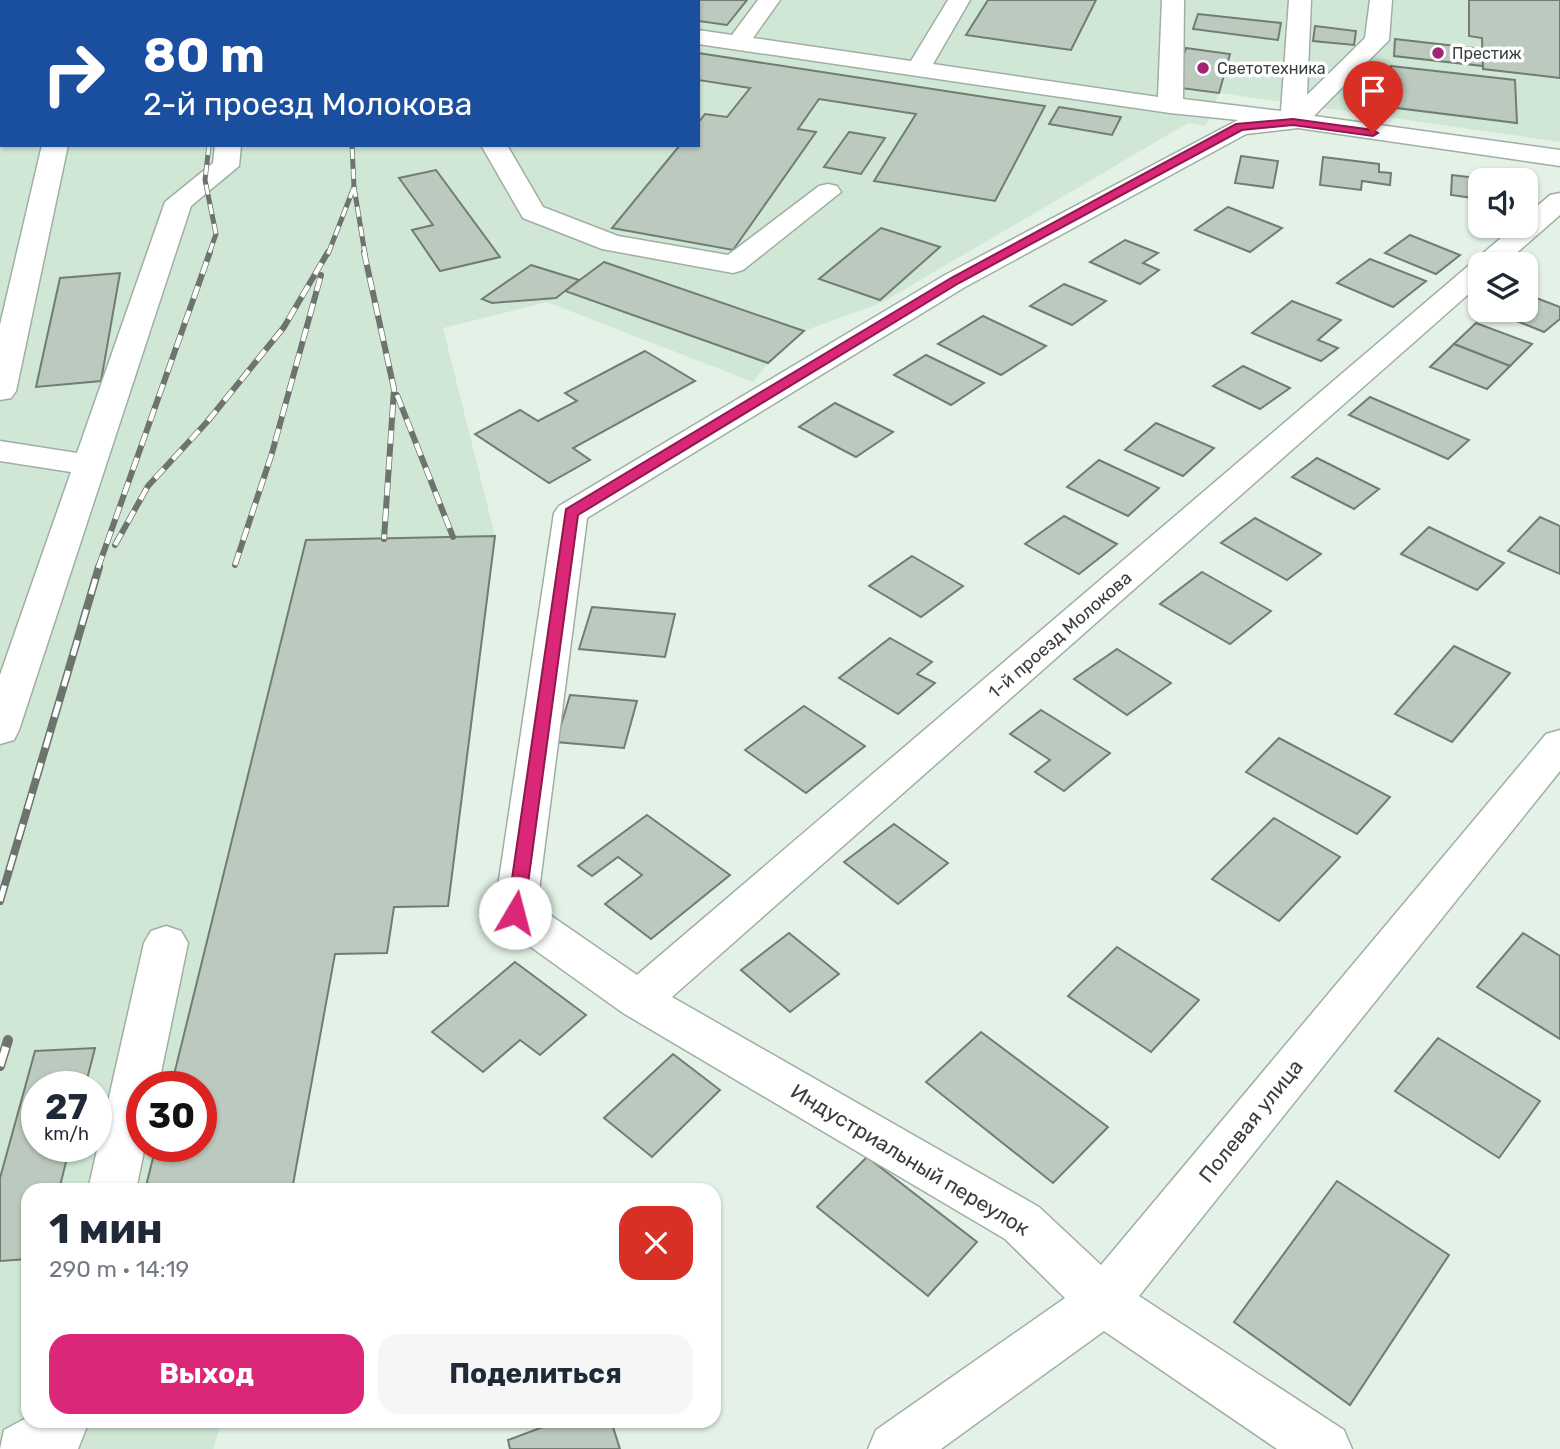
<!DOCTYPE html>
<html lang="ru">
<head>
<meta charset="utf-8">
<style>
	body { margin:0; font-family:Rubik,sans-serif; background:#f6f6f7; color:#1f2937; height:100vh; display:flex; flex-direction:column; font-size:26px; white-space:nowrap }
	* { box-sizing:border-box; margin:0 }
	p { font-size:23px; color:#747a83 }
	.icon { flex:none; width:38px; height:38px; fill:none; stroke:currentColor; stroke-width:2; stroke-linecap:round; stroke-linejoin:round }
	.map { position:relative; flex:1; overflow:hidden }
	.sheet { position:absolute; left:21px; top:1183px; width:700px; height:245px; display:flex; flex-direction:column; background:#fff; border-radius:21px; box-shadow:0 2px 5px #0004 }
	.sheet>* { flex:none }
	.hud { position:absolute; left:0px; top:0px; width:700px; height:147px; box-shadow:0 2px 5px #0004; background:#1a4fa0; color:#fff; overflow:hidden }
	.fabs { position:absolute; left:1468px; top:168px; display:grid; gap:14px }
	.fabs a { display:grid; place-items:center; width:70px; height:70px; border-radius:14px; background:#fff; box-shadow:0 2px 5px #0004; font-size:35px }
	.speed { position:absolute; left:21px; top:1071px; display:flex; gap:14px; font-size:35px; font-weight:700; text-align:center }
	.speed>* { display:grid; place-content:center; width:91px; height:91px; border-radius:50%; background:#fff; box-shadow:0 2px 5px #0004; line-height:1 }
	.speed small { font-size:18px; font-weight:400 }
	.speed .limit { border:10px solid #d22; background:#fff; color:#111 }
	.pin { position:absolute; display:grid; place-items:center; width:60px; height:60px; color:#fff; margin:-72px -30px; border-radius:50% 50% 50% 0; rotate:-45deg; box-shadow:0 0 7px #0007 }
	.pin .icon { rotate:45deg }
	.me { position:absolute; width:77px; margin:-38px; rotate:8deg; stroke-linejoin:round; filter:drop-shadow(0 0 5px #0008) }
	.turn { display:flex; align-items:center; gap:24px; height:147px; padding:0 28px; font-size:32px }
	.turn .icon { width:91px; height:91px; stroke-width:2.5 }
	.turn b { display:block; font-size:49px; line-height:60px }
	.round { display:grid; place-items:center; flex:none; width:74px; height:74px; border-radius:21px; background:#f6f6f7 }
	.overview { display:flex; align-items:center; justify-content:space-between; height:119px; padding:0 28px }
	h1 { font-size:42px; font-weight:700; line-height:52px }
	.primary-button { display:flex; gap:14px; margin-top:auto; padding:14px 28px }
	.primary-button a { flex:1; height:80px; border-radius:21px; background:#db2777; color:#fff; font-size:28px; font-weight:700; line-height:80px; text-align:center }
	.primary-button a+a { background:#f6f6f7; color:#1f2937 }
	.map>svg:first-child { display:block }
</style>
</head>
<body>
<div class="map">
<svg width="1560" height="1449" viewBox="0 0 1560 1449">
	<rect width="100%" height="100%" fill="#e3f1e6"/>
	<path fill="#d1e7d6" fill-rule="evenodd" d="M0,0H1560V142L1219,93L1206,126L1188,123L883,302L804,331L768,363L753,382L547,302L443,328L495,536L448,906L394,907L387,953L335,954L292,1190H28V1421H222L213,1449H0ZM2,2H698V145H2ZM37,1087H96V1146H37ZM142,1087H201V1146H142Z"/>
	<g fill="#bbc9be" stroke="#707d73" stroke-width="2">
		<path d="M540,0H747L727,25L698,21V2Z"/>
		<path d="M988,0H1096L1071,50L966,35Z"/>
		<path d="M1469,0H1560V78L1483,69L1482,38L1469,36Z"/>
		<path d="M1198,14L1281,23L1278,40L1193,29Z"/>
		<path d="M1315,26L1356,31L1354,45L1313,41Z"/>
		<path d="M1395,39L1482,49L1483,66L1394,56Z"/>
		<path d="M1186,48L1230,54L1219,93L1173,87Z"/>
		<path d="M698,53L991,98L1045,106L995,201L874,181L916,114L819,99L798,129L816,132L733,250L612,228L680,145H698V123L705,114L727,117L750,88L698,80Z"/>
		<path d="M1391,66L1515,80L1517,123L1389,107Z"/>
		<path d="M1059,107L1121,117L1112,135L1049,124Z"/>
		<path d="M849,132L885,138L861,174L824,167Z"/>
		<path d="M1241,156L1278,161L1273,188L1235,183Z"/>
		<path d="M1323,157L1379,164V172L1391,173L1390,185L1362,181L1361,190L1320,185Z"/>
		<path d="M436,170L500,257L440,271L412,230L433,225L399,178Z"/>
		<path d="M1452,175L1493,180H1480V199L1451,195Z"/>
		<path d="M1228,207L1282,228L1250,252L1195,230Z"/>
		<path d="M881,228L940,247L880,300L819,279Z"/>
		<path d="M1410,235L1460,255L1436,274L1385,253Z"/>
		<path d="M1125,240L1158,253L1143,263L1159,270L1140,284L1090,262Z"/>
		<path d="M1370,259L1426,281L1393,307L1337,283Z"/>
		<path d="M604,262L804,331L768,363L565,291Z"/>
		<path d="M531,265L579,280L556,298L492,303L482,299Z"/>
		<path d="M120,273L101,381L36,387L60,278Z"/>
		<path d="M1064,284L1106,301L1072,325L1030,306Z"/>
		<path d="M1526,294L1560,307V319L1544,332L1492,311L1526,310Z"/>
		<path d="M1292,301L1341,320L1318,340L1338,348L1321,361L1252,333Z"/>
		<path d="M983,316L1046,346L1001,375L938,344Z"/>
		<path d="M1476,323L1532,344L1510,366L1454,344Z"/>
		<path d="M1454,344L1510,366L1487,389L1430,367Z"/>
		<path d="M645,351L695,381L573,448L590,460L549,483L475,434L520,410L538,421L577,401L565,393Z"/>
		<path d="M926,355L984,383L951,405L894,375Z"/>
		<path d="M1243,366L1290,388L1260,409L1213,386Z"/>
		<path d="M1370,397L1469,440L1448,459L1349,415Z"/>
		<path d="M835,403L893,432L856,457L799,427Z"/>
		<path d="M1156,423L1214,448L1183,476L1125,450Z"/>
		<path d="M1317,458L1379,489L1354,509L1292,477Z"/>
		<path d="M1099,460L1159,488L1128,516L1067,487Z"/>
		<path d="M1064,516L1117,544L1079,574L1025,544Z"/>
		<path d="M1540,517L1560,526V574L1508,551Z"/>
		<path d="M1255,518L1321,554L1287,580L1221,543Z"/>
		<path d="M1429,527L1504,563L1477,590L1401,554Z"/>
		<path d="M495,536L448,906L394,907L387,953L335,954L292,1190H145L156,1146H201V1087H171L306,540Z"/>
		<path d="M912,556L963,586L921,617L869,586Z"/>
		<path d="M1202,572L1271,611L1230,644L1160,604Z"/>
		<path d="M592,607L675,614L665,657L579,649Z"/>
		<path d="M890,638L932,662L917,674L935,683L898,714L839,678Z"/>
		<path d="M1454,646L1510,673L1452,742L1395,714Z"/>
		<path d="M1117,649L1171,683L1127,715L1074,679Z"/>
		<path d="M570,695L637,701L624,748L556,742Z"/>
		<path d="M804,706L865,746L806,793L745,750Z"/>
		<path d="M1041,710L1110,753L1064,791L1035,772L1050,760L1010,734Z"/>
		<path d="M1279,738L1390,797L1357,834L1246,772Z"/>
		<path d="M647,815L730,875L651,939L605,904L642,875L618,857L592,876L578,866Z"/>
		<path d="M1274,818L1340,857L1279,921L1212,879Z"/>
		<path d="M894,824L948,863L898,904L844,862Z"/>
		<path d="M789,933L839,974L790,1012L741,970Z"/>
		<path d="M1523,933L1560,956V1039L1477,987Z"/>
		<path d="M1117,947L1199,1000L1151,1052L1068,996Z"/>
		<path d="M515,962L586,1015L540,1055L520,1040L483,1072L432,1032Z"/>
		<path d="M981,1032L1108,1127L1053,1183L926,1082Z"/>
		<path d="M1438,1038L1540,1101L1499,1158L1395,1091Z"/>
		<path d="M95,1048L85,1087H37V1146H70L59,1190H28V1259L0,1261V1178L35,1051Z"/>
		<path d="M673,1054L720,1090L652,1157L604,1118Z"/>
		<path d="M867,1157L977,1242L928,1296L817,1207Z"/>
		<path d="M1337,1181L1449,1255L1350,1405L1234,1322Z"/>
		<path d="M559,1421H611L620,1449H510L508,1440Z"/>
	</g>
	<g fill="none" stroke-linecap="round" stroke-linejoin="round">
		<g stroke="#a0aea4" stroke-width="3">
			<g id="minor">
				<path d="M76,0H98L75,2Z"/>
				<rect x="232" y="0" width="22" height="2"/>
				<path d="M480,0H510L511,2H481Z"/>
				<path d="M758,0H780L753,38L911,61L948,0H970L933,64L1158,97L1162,0H1184L1183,99L1281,111L1289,0H1311L1307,95L1365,38L1370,0H1392L1389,40L1314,116L1560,150V166L1298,128L1246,134L965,287L587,518L537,906L637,975L1515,226H1526V216L1550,195L1560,193V215L1504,264H1480V284L672,997L1039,1207L1101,1265L1546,734L1560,730V771L1139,1296L1344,1430L1352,1449H1277L1104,1331L941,1449H868L876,1430L1065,1298L1005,1239L623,1013L500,925L494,913L554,513L559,506L945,275L1238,120L1170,113L698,44V30L732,35Z"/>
				<path d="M42,145H68L16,391L11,398L0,400V325Z"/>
				<path d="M215,145H241L239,166L191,206L19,730L14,740L0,744V675L71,472L0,461V441L77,453L165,202L213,163Z"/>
				<path d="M481,145H507L543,207L618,236L728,255L819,186L828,184L837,186L841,192L743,270L733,273L602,249L523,218Z"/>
				<path d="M166,926L181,931L188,943L158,1087H142V1146H145L136,1190H88L144,943L151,931Z"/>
				<path d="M28,1417V1421H89L78,1449H0L4,1430Z"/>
			</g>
		</g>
		<use href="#minor" fill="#fff" fill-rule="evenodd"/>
		<g stroke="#6c746d" stroke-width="5">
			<g id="rail-far3">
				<path d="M209,145L205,180L216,234L209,254"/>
				<path d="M354,187L365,254"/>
				<path d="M328,254L354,187L352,145"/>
			</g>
		</g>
		<g stroke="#6c746d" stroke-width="6">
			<g id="rail-far2">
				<path d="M364,252L394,389L384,539"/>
				<path d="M397,395L453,537"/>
				<path d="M115,545L148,486L207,422L284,327L328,252"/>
				<path d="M235,565L272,453L321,275"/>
				<path d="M98,568L210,252"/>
			</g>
		</g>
		<g stroke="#6c746d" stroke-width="8">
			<path id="rail-far1" d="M0,901L99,567"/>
		</g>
		<g stroke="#6c746d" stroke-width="10">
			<path id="rail" d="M0,1066L8,1040"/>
		</g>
		<use href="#rail-far3" stroke="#fff" stroke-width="3.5" stroke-dasharray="10" stroke-linecap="butt"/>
		<use href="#rail-far2" stroke="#fff" stroke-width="4.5" stroke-dasharray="13" stroke-linecap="butt"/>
		<use href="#rail-far1" stroke="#fff" stroke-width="5" stroke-dasharray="16" stroke-linecap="butt"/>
		<use href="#rail" stroke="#fff" stroke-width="7" stroke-dasharray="20" stroke-linecap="butt"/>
	</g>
	<path fill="#db2777" stroke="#8e194d" stroke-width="2" d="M1293,119L1373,130L1378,133L1373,136L1293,125L1242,130L959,283L578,515L524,913L522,918H509L507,913L566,509L951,278L1236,124Z"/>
	<g fill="#a32475" stroke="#fff" stroke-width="2.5">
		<circle cx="1438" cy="53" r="7"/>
		<circle cx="1203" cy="68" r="7"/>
	</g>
	<g text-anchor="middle" stroke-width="7" stroke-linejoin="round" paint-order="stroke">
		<g font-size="16" fill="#393f3a" stroke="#fff" text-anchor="start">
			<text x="1452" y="59">Престиж</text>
			<text x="1217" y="74">Светотехника</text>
		</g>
		<g font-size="18" fill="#393f3a" stroke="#fff">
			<text transform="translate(1060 635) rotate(-41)" y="6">1-й проезд Молокова</text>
		</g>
		<g font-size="21" fill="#393f3a" stroke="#fff">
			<text transform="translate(1251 1121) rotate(-51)" y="7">Полевая улица</text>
			<text transform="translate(910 1160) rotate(31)" y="7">Индустриальный переулок</text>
		</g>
	</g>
</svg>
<div class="fabs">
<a><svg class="icon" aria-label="sound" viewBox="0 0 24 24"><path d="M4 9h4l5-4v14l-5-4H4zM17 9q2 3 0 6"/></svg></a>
<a><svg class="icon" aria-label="layers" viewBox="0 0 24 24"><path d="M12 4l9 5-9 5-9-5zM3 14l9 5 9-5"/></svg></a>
</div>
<div class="speed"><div>27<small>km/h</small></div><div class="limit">30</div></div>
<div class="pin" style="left:1373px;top:133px;background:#d93025"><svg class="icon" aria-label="arrive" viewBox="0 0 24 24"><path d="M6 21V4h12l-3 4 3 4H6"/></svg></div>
<svg class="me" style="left:515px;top:913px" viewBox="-20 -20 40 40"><circle r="19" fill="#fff"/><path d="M0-13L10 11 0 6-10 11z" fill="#db2777"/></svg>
<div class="hud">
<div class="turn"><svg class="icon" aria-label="right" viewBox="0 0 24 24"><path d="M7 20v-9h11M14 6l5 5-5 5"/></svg><div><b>80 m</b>2-й проезд Молокова</div></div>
</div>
<section class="sheet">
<div class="overview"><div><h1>1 мин</h1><p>290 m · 14:19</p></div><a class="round" style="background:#d93025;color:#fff"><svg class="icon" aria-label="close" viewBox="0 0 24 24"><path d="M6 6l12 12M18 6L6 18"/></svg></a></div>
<div class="primary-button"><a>Выход</a><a>Поделиться</a></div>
</section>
</div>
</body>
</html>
